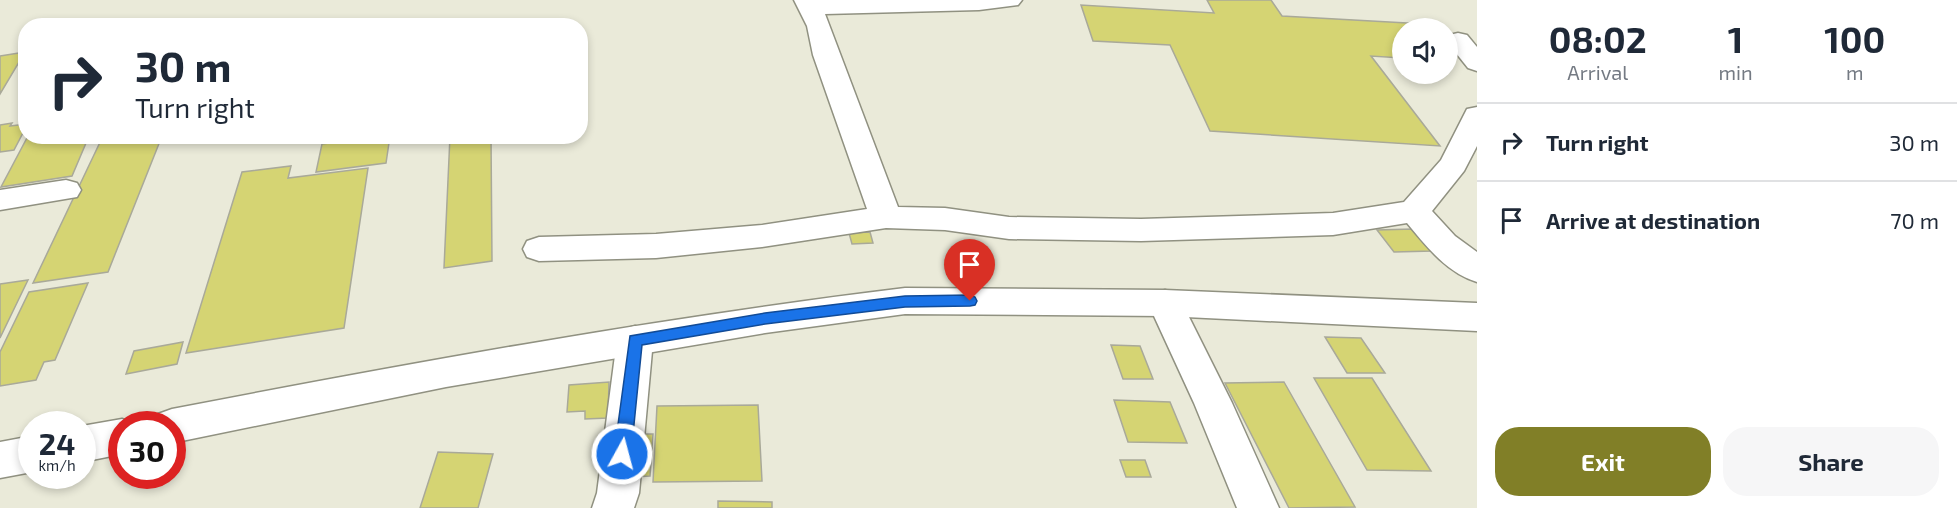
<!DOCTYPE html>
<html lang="en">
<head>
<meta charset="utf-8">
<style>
	body { margin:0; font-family:"Exo 2",sans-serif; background:#f6f6f7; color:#1f2937; height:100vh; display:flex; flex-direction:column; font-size:22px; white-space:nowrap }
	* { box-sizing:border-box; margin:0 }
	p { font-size:20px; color:#747a83 }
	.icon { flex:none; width:33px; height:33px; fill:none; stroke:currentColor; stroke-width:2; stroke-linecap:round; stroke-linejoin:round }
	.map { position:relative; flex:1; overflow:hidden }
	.sheet { display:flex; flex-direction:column; background:#fff; width:480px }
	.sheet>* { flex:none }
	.banner { position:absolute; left:18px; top:18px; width:570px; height:126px; border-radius:24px; box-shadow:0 3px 9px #0003; background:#fff; color:#1f2937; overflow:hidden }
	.controls { position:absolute; left:1392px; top:18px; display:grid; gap:12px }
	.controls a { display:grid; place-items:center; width:66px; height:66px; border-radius:50%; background:#fff; box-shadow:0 3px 9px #0003; font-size:30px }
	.speed { position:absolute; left:18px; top:411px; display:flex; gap:12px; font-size:30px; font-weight:700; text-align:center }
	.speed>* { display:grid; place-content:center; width:78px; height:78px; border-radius:50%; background:#fff; box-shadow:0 3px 9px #0003; line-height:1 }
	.speed small { font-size:15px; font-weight:400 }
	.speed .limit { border:9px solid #d22; background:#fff; color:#111 }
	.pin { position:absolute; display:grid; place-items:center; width:51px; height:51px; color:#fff; margin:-62px -26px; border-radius:50% 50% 50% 0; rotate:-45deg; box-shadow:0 0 6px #0007 }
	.pin .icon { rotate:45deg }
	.me { position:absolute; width:66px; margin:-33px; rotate:7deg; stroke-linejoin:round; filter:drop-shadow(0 0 4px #0008) }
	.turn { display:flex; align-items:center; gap:21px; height:126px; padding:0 18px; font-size:27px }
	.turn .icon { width:78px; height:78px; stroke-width:2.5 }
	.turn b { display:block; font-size:42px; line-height:51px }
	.eta { display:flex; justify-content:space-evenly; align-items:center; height:102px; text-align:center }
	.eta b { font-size:36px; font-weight:700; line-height:42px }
	.primary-button { display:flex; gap:12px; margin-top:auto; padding:12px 18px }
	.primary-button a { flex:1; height:69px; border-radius:24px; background:#817f27; color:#fff; font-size:24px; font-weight:700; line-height:69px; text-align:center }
	.primary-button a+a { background:#f6f6f7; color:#1f2937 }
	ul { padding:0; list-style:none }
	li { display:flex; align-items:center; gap:18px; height:78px; padding:0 18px; border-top:2px solid #e0e1e3 }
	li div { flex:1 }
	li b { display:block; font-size:22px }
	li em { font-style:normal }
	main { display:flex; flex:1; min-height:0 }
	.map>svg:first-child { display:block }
</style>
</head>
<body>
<main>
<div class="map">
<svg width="1477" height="508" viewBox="0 0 1477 508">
	<rect width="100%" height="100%" fill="#eaead9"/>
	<g fill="#d5d473" stroke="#a9a999" stroke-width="1.5">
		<path d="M1207,0H1271L1282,16L1425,24L1429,28H1402V58L1371,56L1440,146L1210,131L1170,45L1093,41L1081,5L1214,13Z"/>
		<path d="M401,19L400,26H356V24Z"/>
		<path d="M25,52L0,94V56Z"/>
		<path d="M12,123L10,126L26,124V127L14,150L0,152V125Z"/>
		<path d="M28,136H89L72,176L1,187Z"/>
		<path d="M103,136H162L108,272L33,283Z"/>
		<path d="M331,136H368L330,141Z"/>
		<path d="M378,136H390L386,163L316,172L322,144Z"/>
		<path d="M450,136H491L492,261L444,268Z"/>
		<path d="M291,166L288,178L368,168L344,328L186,353L242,172Z"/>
		<path d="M1413,229L1432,251L1394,252L1377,230Z"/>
		<path d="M870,232L873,243L852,244L849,233Z"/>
		<path d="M28,280L0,338V284Z"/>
		<path d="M88,283L55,360L44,362L36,380L0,386V352L29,292Z"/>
		<path d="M1325,337L1361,338L1385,373H1347Z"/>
		<path d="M183,342L177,364L126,374L134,351Z"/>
		<path d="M1111,345L1140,346L1153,379H1123Z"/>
		<path d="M1314,378H1372L1431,471L1367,470Z"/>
		<path d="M609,382L608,418L585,419V411L567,412L569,385Z"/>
		<path d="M1284,382L1355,507L1289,508L1225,383Z"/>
		<path d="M1114,400L1170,402L1187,443L1128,442Z"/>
		<path d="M758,405L762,481L653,482L657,406Z"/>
		<path d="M634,434H653L650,476L631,477Z"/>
		<path d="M438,452L493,454L478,508H420Z"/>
		<path d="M1120,460H1145L1151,477H1126Z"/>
		<path d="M718,501L772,502V508H718Z"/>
	</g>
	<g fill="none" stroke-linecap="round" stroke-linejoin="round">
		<g stroke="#909181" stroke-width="3">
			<g id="minor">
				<path d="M794,0H1022L1018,5L979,10L825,14L898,207L945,208L1009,217L1141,219L1333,213L1404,202L1441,160L1467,109L1477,107V146L1464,171L1432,211L1455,236L1477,252V282C1447,273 1426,246 1407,223L1333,235L1141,241L1009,239L945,230L886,228L762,247L656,258L539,261L527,257L523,249L527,241L539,237L656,234L762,225L867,209L813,55L807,26Z"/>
				<path d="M1458,33L1467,35L1477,47V71L1468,68L1448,43L1449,35Z"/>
				<path d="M66,180L77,183L81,190L77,197L0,210V190Z"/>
				<path d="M1165,290L1177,294L1182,303L1232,403L1279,508H1237L1194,403L1148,303L1153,294Z"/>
				<path d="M635,326L648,330L653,340L639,493L634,508H592L597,493L617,340L622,330Z"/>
			</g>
		</g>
		<g stroke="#909181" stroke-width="3">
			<g id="major">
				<path d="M905,288L1165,290L1477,303V331L1165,316L905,314L765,333L446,387L172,443V424H153L158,414L172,409C415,362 659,318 905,288Z"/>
				<path d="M122,419L137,424H122V454L82,462V426Z"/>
				<path d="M32,436V472L0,478V442Z"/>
			</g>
		</g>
		<use href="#minor" fill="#fff" fill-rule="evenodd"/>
		<use href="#major" fill="#fff" fill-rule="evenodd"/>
	</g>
	<path fill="#1a73e8" stroke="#114b97" stroke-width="1.5" d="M970,295L975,297L977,301L975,305L970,306L905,307L765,324L642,345L631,454L628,460L622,462L617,460L614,454L630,336L765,313L905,296Z"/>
</svg>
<div class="controls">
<a><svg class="icon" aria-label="sound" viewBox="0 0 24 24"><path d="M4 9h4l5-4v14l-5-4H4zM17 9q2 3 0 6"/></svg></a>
</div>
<div class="speed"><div>24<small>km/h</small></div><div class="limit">30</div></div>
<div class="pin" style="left:970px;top:301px;background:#d93025"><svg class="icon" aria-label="arrive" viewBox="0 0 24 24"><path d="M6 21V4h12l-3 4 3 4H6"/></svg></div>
<svg class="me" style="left:622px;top:454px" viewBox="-20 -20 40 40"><circle r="17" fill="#1a73e8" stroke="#fff" stroke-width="3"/><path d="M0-11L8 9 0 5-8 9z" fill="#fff"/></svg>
<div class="banner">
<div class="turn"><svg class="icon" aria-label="right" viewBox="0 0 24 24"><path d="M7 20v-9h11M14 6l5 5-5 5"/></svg><div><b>30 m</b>Turn right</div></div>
</div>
</div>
<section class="sheet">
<div class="eta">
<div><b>08:02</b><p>Arrival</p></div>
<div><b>1</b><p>min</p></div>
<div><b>100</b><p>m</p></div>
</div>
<ul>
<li><svg class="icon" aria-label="right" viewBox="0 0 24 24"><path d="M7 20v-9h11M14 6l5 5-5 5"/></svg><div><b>Turn right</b></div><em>30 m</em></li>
<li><svg class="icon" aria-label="arrive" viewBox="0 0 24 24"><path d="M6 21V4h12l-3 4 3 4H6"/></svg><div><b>Arrive at destination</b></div><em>70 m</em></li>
</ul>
<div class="primary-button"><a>Exit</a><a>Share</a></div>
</section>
</main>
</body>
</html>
